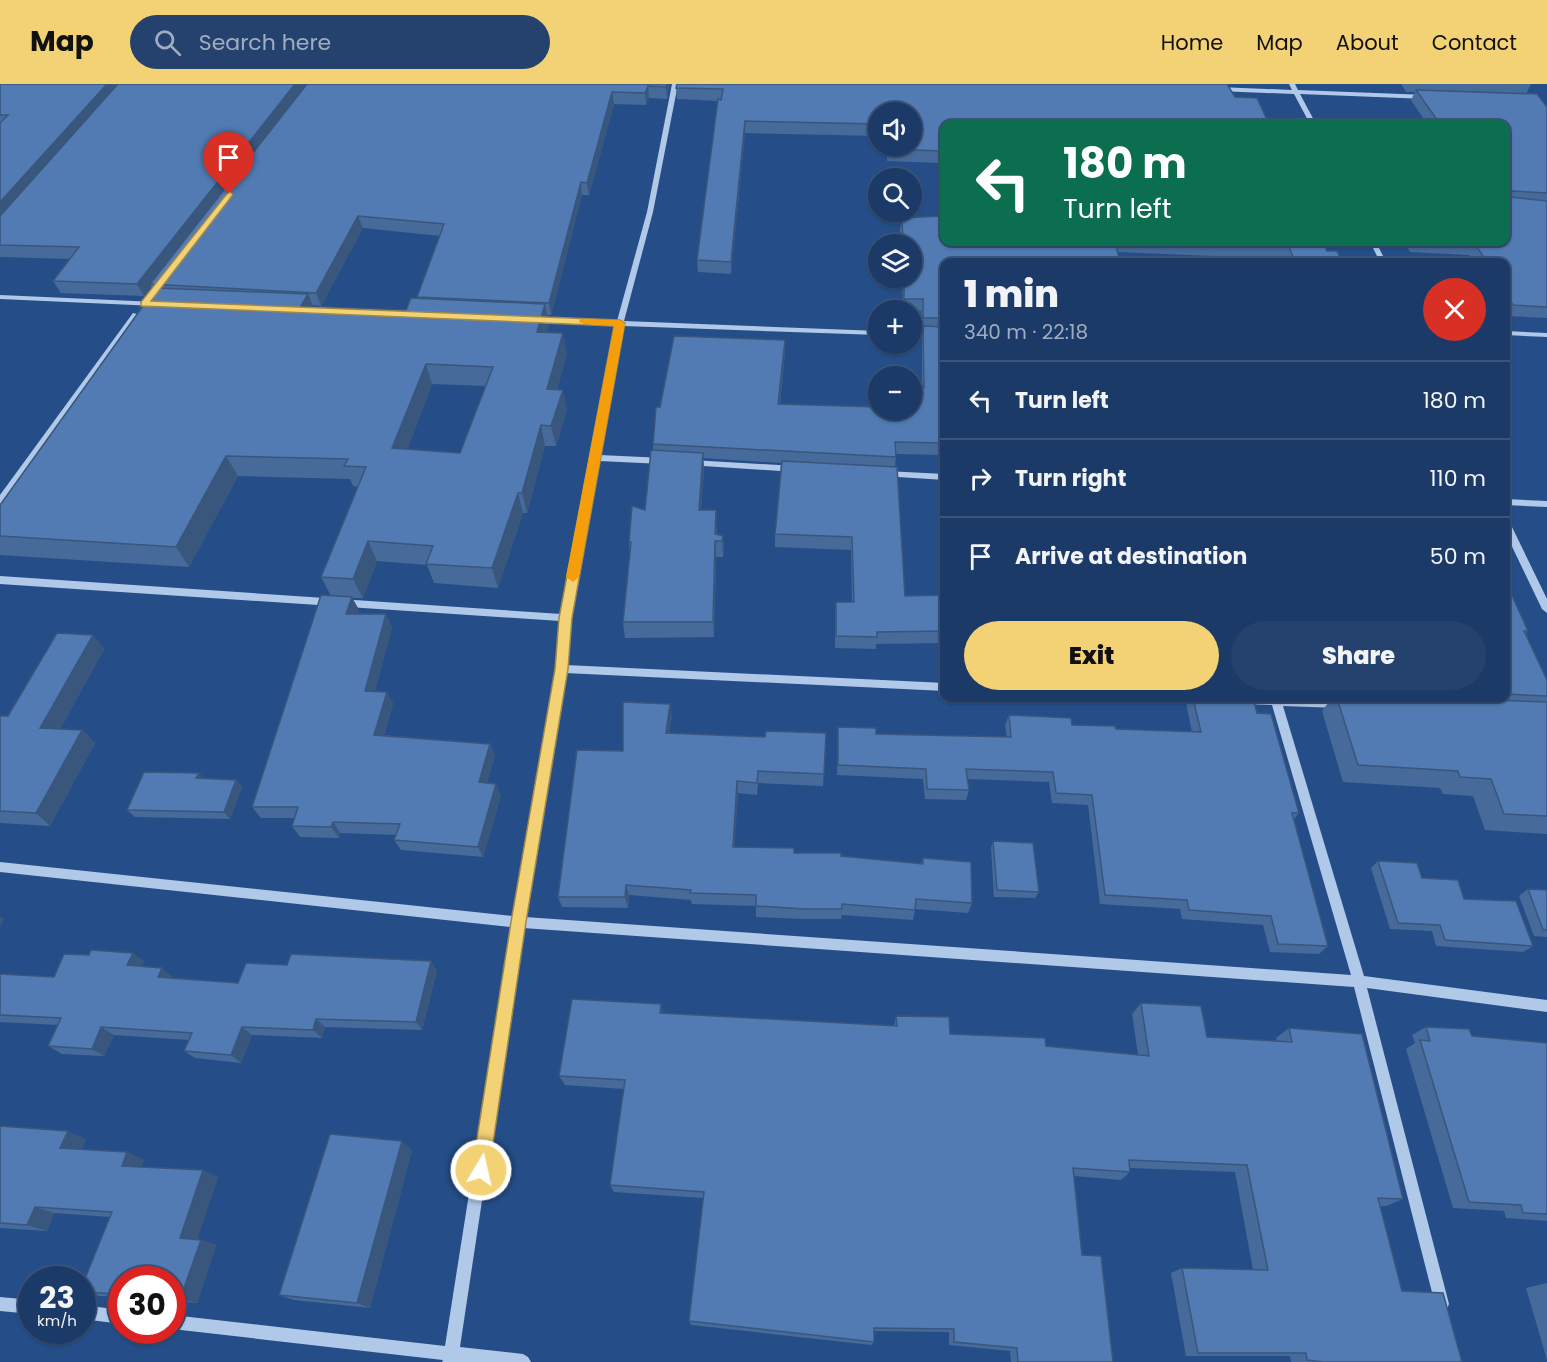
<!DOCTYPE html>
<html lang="en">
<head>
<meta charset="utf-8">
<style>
	body { margin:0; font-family:Poppins,sans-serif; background:#25416d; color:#f1f3f6; height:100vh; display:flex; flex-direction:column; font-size:22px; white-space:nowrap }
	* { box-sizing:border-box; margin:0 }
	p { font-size:20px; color:#a0adc0 }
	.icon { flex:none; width:33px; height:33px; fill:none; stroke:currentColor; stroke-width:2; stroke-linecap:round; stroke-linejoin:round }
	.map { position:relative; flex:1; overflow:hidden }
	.details { position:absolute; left:940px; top:174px; width:570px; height:444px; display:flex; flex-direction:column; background:#1c3a67; border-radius:12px; box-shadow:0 2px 4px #0004,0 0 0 2px #3a547b }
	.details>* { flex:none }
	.top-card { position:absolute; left:940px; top:36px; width:570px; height:126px; border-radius:12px; box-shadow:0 2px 4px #0004,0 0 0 2px #3a547b; background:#0b6e4f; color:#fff; overflow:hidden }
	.buttons { position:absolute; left:868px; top:18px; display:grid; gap:12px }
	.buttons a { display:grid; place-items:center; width:54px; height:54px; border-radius:50%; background:#1c3a67; box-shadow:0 2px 4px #0004,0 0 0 2px #3a547b; font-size:30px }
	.speed { position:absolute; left:18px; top:1182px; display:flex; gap:12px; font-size:30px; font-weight:700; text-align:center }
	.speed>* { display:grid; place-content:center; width:78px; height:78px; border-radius:50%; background:#1c3a67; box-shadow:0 2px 4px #0004,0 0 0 2px #3a547b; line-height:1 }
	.speed small { font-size:15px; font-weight:400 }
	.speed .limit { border:9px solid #d22; background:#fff; color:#111 }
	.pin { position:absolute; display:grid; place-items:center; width:51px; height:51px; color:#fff; margin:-62px -26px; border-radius:50% 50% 50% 0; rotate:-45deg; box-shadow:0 0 6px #0007 }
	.pin .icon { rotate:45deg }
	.me { position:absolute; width:66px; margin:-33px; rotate:9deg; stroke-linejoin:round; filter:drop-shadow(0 0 4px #0008) }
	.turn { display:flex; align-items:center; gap:21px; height:126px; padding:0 24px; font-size:27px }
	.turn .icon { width:78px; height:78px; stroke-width:2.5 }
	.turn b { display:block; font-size:42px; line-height:51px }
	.round { display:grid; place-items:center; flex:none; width:63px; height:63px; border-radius:32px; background:#25416d }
	.overview { display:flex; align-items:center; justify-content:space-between; height:102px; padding:0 24px }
	h1 { font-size:36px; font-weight:800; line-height:45px }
	.action { display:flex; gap:12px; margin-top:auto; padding:12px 24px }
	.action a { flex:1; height:69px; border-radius:36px; background:#f3d175; color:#111; font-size:24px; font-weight:800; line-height:69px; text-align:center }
	.action a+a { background:#25416d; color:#f1f3f6 }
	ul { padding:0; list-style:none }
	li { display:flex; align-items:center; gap:18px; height:78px; padding:0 24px; border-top:2px solid #3a547b }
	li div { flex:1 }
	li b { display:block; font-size:22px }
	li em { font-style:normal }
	header { display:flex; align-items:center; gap:36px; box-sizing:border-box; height:84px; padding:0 30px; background:#f3d175; color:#111 }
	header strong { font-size:28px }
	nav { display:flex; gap:33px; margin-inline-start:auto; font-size:21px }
	.search { width:420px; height:54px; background:#25416d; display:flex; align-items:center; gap:15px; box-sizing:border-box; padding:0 21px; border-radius:33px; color:#a0adc0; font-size:22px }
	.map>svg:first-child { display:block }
</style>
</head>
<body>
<header>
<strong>Map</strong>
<div class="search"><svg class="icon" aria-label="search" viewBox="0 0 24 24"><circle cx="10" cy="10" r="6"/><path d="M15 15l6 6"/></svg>Search here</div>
<nav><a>Home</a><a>Map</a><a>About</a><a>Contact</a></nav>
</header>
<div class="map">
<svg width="1547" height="1278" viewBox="0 0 1547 1278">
	<rect width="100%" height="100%" fill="#254e89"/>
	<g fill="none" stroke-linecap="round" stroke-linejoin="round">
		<g fill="#b1c9e9" fill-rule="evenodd">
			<path d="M672,0H678L653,128L624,237L879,247V251L623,242L600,371L663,374L667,377L663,380L599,377L570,534L566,581L945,599V607L565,589L525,833L1351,891L1272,621L1242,620L1238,619L1237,616L1238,614H1283L1344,617L1345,620L1344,623L1340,624L1283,622L1364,892L1547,916V928L1367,904L1449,1220L1447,1225L1442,1227L1437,1225L1435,1220L1354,903L523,844L460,1263L523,1270L528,1273L531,1278H442L443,1276L172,1245V1231L445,1262L511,843L0,788V778L513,832L556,585L560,537L0,500V492L561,530L616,241L535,238L531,236L535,234L617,237L647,128Z"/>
			<path d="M1289,0H1295L1298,6L1427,11L1430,13L1427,15L1300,10L1316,40H1310L1294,10L1218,7L1215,5L1218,3L1292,6Z"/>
			<path d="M1370,158H1376L1386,178H1380Z"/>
			<path d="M0,211L156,218L160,220L156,222L0,215Z"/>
			<path d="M133,229L140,231L3,419L0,420V411Z"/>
			<path d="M1506,247L1547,249V253L1506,251Z"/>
			<path d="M912,248L945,249V253L912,252Z"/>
			<path d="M691,376L795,382L799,385L795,388L688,381L687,379Z"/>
			<path d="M885,387L945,390V396L882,392L881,390Z"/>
			<path d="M1506,415L1547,417V423L1506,421Z"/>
			<path d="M1506,438L1511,441L1547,515V529L1542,525L1506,450Z"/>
			<path d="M0,1213L32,1216V1230L0,1227Z"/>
			<path d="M82,1221L122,1226V1240L82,1235Z"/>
		</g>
	</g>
	<g fill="#466a99" fill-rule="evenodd">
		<path d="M0,0H670L667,15L649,14L646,21L614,20L589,111H582L551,231H547L549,240L546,249L567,270L557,305L567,326L556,362H545L527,429H523L498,504L434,499L427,481L377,477L363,514H352L359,526L357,530L392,543L375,607L393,619L384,651L490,660L495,671L487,699L501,711L483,773L401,766L394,756L396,751L340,749L339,754L300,753L292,742L294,734H261L252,723L331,512L321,493L358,403L353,402L350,395L238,392L189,483L0,471V421L153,207L151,203L144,212L61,209L53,197L70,175L0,173ZM363,144L440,152L418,215L406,226L313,223L312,221L321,222ZM432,300L486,302L460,369L407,366Z"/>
		<path d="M1227,0L945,40V158H1323L1327,167L1342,178H1285L1284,175L1118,168L945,178V371L896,370L895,383L905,512L945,511V559L876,560V565L835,564V530L836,518H852L851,466L775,463V450L781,379L703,374L704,385L701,426L717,442V450L723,452L724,468L723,473H716L714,553L625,554L623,538L630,468L629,458L645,426L653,366V360L660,323L785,269L780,320L912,326L922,304V255L923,246H922L921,227L903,226L902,194H912V160H901L900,146L902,134L942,132L940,79L887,77V62H912L879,28V52L745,49L731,190L698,188L697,176L718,17L677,15L676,4Z"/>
		<path d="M1401,0H1531L1526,10L1547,23V234L1506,232V178H1473L1469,171L1410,168L1404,158H1506V40H1427L1411,16L1415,8H1406Z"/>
		<path d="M1506,498L1528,547L1526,550L1547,596V750L1485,746L1473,712L1443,710L1440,704L1343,698L1322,627L1332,614H1318H1506Z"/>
		<path d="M93,551L104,565L60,645L82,646L95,659L50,742L0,739V632H8Z"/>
		<path d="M1190,614H1253L1257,629L1299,729L1294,735L1328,862L1319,870L1270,868L1263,841L1182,835L1180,825L1100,820L1088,721L1052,719L1049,698L967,695L969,706L966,716L925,715L923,695L837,691L838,643L876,650L1007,653L1005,641L1009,631L1072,641L1116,645L1192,648L1186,619Z"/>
		<path d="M672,632L669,649L765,653L826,649L823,702L758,699L757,711L738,709L734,763L921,780L923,774L972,819L968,829L915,825L913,836L842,831L841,835H804L756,833V822L692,820L691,816L629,811L628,824L562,823L558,813L623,667Z"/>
		<path d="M199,689L203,694L236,696L242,703L230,735L135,733L127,726Z"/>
		<path d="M993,757L1039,808L1035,814L994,813L991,764Z"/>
		<path d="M1378,777L1422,794L1464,815L1533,862L1523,868L1436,862L1432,847L1390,845L1371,784Z"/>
		<path d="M1528,805L1547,806V853L1534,852L1519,812Z"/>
		<path d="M144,877L142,883L173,893L172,894L238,899L287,881L437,886L422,946L325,943L322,954L252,951L241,979L195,974L184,967L189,956L114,951L104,972L62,970L48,962L58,941L0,938V890L54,893Z"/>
		<path d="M1141,919L1207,953L1277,957L1276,954L1289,944L1403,1115L1386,1122H1380L1402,1207L1462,1278H1291L1290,1272H1186L1171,1189L1182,1184L1253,1186L1235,1088L1130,1084V1088L1121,1096L1074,1092L1082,1171L1113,1278H1011L1010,1267L949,1261V1248L874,1247V1258L871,1261L691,1241L689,1237L703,1114L614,1108L610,1101L624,1005L565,1001L559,992L663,930L894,942L896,932L950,950L1046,962L1138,971L1132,930Z"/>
		<path d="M1426,943L1472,952L1547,959V1137L1506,1134L1504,1127L1453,1124L1406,965L1415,959L1412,951Z"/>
		<path d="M0,1042L86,1055L81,1066L127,1068L144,1076L141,1083L218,1093L197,1155L201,1156L216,1161L197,1219L172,1217V1196H122V1213L99,1212L82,1208L110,1133L54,1129L47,1147L0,1144Z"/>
		<path d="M412,1066L370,1224L294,1216L279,1211Z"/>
		<path d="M1547,1199V1276L1526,1204Z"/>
	</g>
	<g fill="#39567d">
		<path d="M107,0H123L0,139V118Z"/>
		<path d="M295,0H308L150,200L151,203L144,212L137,200Z"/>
		<path d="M667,0H670L667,15L666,3Z"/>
		<path d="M648,2L649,14L646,21L645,9Z"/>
		<path d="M612,8L614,20L589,111L587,99Z"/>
		<path d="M745,37V49L731,190V178Z"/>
		<path d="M581,98L582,111L551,231L549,219Z"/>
		<path d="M358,132L363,144L321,222L316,209Z"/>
		<path d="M308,210L316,230L301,222Z"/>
		<path d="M545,220L549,240L541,269L537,248Z"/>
		<path d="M563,249L567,270L551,325L547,305Z"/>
		<path d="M785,256V269L778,332V320Z"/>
		<path d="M426,280L432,300L400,385L392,364Z"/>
		<path d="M563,306L567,326L556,362L551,342Z"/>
		<path d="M541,341L545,362L527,429L522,409Z"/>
		<path d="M703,369L704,385L700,442L699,426Z"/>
		<path d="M226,372L238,392L189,483L176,463Z"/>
		<path d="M518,409L523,429L498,504L492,484Z"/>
		<path d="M716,426L717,442L716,457L715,450Z"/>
		<path d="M723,452L724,468L723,473L722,457Z"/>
		<path d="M368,457L377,477L363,514L353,495Z"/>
		<path d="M715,457L716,473L714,553L713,538Z"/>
		<path d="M352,513L359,526L352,543L346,530Z"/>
		<path d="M386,530L392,543L372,618L365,607Z"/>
		<path d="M93,551L104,565L53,657L40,644Z"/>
		<path d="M387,608L393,619L380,662L374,651Z"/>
		<path d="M670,620L672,632L668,662L666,649Z"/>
		<path d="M82,646L95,659L50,742L36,729Z"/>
		<path d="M490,660L495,671L484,709L479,698Z"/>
		<path d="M199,689L205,696L196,694Z"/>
		<path d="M236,696L242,703L230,735L224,728Z"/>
		<path d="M737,697L738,709L734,774L733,763Z"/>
		<path d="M496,700L501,711L483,773L478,763Z"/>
		<path d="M333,738L340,749L339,754L331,743Z"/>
		<path d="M626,801L629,811L628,824L625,813Z"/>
		<path d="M0,832L4,835L0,843Z"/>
		<path d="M133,869L144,877L139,890L127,881Z"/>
		<path d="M431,877L437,886L422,946L416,938Z"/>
		<path d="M162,884L173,893L169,902L158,893Z"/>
		<path d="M661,920L664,931L660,929Z"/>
		<path d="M316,935L325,943L322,954L313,946Z"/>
		<path d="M101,943L114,951L104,972L92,965Z"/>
		<path d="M242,943L252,951L241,979L231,971Z"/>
		<path d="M68,1047L86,1055L78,1072L60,1064Z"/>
		<path d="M402,1057L412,1066L370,1224L357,1219Z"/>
		<path d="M127,1068L144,1076L139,1089L122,1082Z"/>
		<path d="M203,1086L218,1093L196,1160L180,1154Z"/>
		<path d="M35,1123L54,1129L47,1147L27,1141Z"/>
		<path d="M201,1156L216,1161L197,1219L180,1215Z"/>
	</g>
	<g fill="#517bb2" stroke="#39567d" stroke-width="1.5" fill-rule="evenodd">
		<path d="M0,0H107L0,118V39L8,31H0Z"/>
		<path d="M118,0H295L137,200L53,197L79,163L0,161V132Z"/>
		<path d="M307,0H667L666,3L648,2L645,9L612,8L587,99L581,98L549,219L417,213L444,140L358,132L316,209L150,200Z"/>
		<path d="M677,0H1227L1235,13L1257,14L1269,40H945V158H1115L1120,178H945V234H923V215H904V194H912V160H903L902,134L944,132L942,67L888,65V62H912V28H879V40L745,37L731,178L697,176L718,15L721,16L723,5L676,4Z"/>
		<path d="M1416,6L1537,10L1547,23V109L1512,107L1510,113L1547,117V223L1513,221L1506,210V178H1487L1475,160L1422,158H1506V40H1440Z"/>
		<path d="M1168,158H1323L1327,167H1337L1342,178H1295L1289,163Z"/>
		<path d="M156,204L308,210L301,222L406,226L411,214L545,220L537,248L563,249L547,305L563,306L551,342L541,341L522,409H518L492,484L426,480L433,462L368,457L353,495L321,493L366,383L344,382L348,375L226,372L176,463L0,452V421ZM426,280L493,283L460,369L392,364Z"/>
		<path d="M923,242L945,243V359L895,358L896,373L653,360L656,323H660L674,252L785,256L778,320L879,323V326H912V304H924Z"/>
		<path d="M651,366L703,369L699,426H716L715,450L723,452L722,457H715L713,538H623L631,458H629L632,422L645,426Z"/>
		<path d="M782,377L897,383L905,512L945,511V547L877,548V553L836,552V518H854L852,453L775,450Z"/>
		<path d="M1506,498L1528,547H1524L1547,596V612L1506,610Z"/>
		<path d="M321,511L352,513L346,530H386L365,607L387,608L374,651L490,660L479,698L496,700L478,763L394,756L400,740L333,738L331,743L292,742L298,723H252Z"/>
		<path d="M57,549L93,551L40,644L82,646L36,729L0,727V632H8Z"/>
		<path d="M1193,614H1253L1257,629L1271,630L1299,729H1292L1328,862L1278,860L1271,832L1189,826L1187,816L1105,811L1092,711L1056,709L1053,688L966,685L969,706L927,705L926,685L838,681V643L876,644V650L1011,653L1009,631L1071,634L1072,641L1115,642L1116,645L1201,648Z"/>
		<path d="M1337,614H1436L1547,618V732L1504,730L1491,695L1460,693L1458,687L1358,681Z"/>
		<path d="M623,618L670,620L666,649L765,653L766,647L826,649L824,690L758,687L757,699L737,697L733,763L794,764V769H841V772L923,780V774L971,778L972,819L916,815L915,826L842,820V825H805L756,822V811L690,809L691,806L626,801L625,813H558L577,666L623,667Z"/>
		<path d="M144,688L199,689L196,694L236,696L224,728L127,726Z"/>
		<path d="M993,757L1033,759L1039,808L997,806Z"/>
		<path d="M1378,777L1417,779L1422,794L1458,796L1464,815L1516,817L1533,862L1445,856L1440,841L1398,839Z"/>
		<path d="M1528,805L1547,806V846H1543Z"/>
		<path d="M91,866L133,869L127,881L162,884L158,893L238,899L246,879L287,881L291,870L431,877L416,938L316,935L313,946L242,943L231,971L184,967L192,949L101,943L92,965L48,962L61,934L0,931V890L54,893L64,870L89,871Z"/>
		<path d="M572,915L661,920L660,929L897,942L896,932L949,933L950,950L1045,954L1046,962L1149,972L1141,919L1201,922L1207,953L1292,958L1289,944L1362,950L1403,1115L1378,1114L1402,1207L1443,1209L1462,1278H1323L1307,1276L1306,1269H1198L1182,1184L1268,1186L1247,1081L1129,1076L1130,1088L1073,1084L1082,1171L1101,1172L1113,1278H1018L1017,1264L954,1258V1245L874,1244V1258L689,1237L704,1108L610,1101L625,996L559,992Z"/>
		<path d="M1426,943L1469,945L1472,952L1547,959V1130L1523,1129L1521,1121L1469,1118L1420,956L1430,957Z"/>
		<path d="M0,1042L68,1047L60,1064L127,1068L122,1082L203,1086L180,1154L201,1156L180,1215L172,1214V1196H122V1210L82,1208V1202L112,1128L35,1123L27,1141L0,1139Z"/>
		<path d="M330,1050L402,1057L357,1219L279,1211Z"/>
	</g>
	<path fill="#f3d175" stroke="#9e884c" stroke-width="1.5" d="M229,107L233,110L232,112L151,217L620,236L625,239L572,534L568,585L526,838L489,1086L487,1093L481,1095L474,1093L472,1086L511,838L555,585L559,534L614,242L141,222V218Z"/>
	<path fill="#f59e0b" d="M580,235L620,236L625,239L579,493L573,498L566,493L614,242L584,240L579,238Z"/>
</svg>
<div class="buttons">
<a><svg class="icon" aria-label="sound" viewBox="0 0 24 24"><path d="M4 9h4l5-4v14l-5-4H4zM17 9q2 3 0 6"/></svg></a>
<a><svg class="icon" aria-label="search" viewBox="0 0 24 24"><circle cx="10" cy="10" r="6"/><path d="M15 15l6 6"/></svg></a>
<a><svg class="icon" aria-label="layers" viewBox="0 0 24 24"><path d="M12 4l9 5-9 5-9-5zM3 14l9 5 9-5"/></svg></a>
<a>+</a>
<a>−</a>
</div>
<div class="speed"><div>23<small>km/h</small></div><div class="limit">30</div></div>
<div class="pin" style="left:229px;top:110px;background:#d93025"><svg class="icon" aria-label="arrive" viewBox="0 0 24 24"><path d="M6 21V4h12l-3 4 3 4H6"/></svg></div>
<svg class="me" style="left:481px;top:1086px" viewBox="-20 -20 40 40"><circle r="17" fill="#f3d175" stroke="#fff" stroke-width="3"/><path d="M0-11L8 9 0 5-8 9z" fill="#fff"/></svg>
<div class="top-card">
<div class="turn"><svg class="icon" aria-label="left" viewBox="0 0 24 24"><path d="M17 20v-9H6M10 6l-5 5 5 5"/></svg><div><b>180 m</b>Turn left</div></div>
</div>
<section class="details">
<div class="overview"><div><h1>1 min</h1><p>340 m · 22:18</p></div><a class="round" style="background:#d93025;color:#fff"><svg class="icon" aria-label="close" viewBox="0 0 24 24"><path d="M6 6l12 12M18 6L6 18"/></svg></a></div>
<ul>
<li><svg class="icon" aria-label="left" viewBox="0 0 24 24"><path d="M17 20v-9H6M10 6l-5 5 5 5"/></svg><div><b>Turn left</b></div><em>180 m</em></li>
<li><svg class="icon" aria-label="right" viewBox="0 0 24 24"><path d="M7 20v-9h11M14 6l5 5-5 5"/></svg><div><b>Turn right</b></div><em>110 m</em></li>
<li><svg class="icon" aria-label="arrive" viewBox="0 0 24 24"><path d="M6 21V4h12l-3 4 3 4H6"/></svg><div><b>Arrive at destination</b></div><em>50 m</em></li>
</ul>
<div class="action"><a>Exit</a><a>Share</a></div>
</section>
</div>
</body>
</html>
